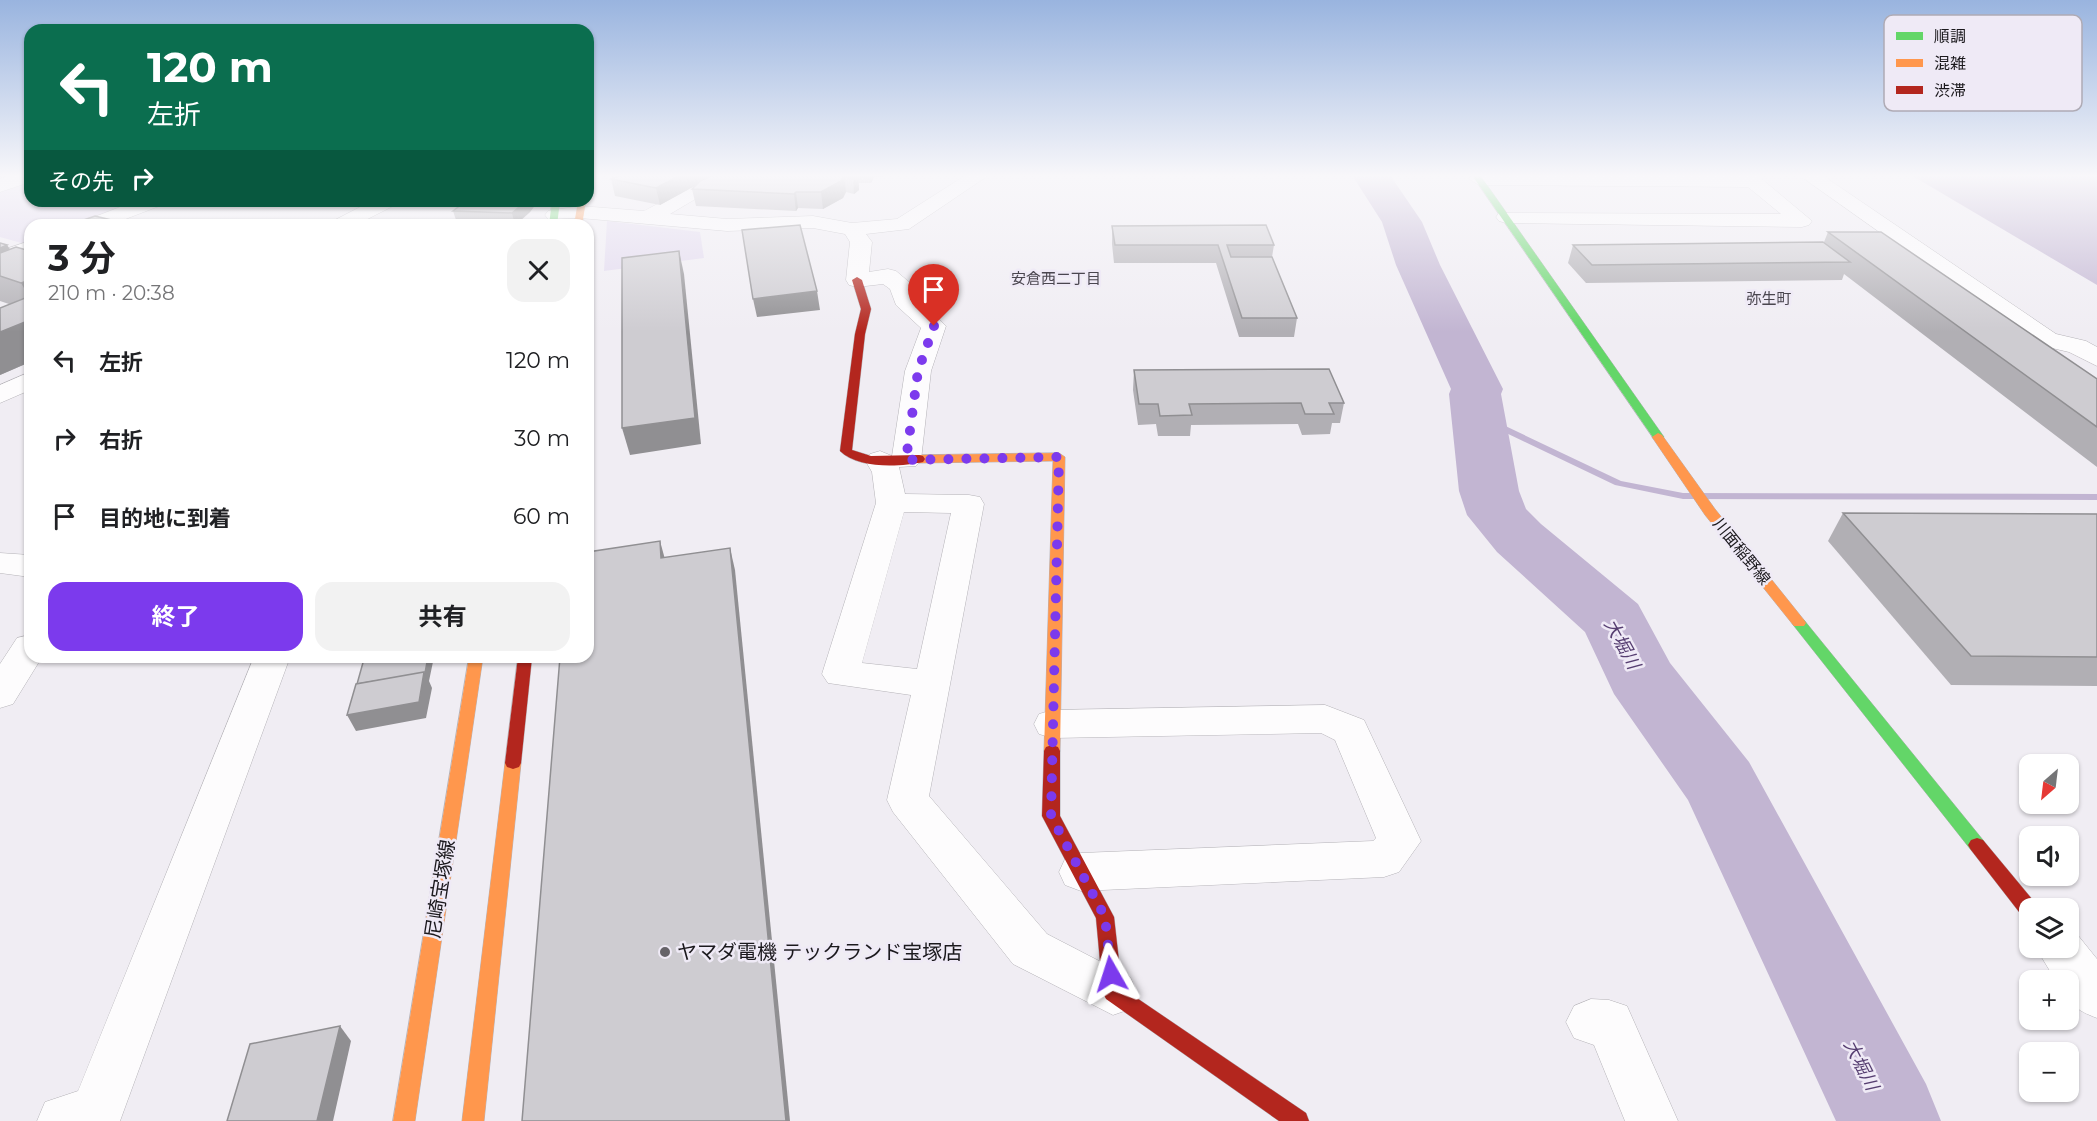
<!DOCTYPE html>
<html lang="ja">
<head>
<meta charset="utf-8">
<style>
	body { margin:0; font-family:Montserrat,"Noto Sans JP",sans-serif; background:#f2f2f2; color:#202124; height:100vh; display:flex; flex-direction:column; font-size:22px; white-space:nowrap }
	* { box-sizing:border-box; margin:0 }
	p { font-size:20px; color:#757577 }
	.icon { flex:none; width:33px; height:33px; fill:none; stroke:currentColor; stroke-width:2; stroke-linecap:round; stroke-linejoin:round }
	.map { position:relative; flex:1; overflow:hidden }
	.side { position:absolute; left:24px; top:219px; width:570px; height:444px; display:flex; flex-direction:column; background:#fff; border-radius:18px; box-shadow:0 2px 4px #0004 }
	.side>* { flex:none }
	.banner { position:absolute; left:24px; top:24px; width:570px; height:183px; border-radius:18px; box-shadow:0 2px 4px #0004; background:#0b6e4f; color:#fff; overflow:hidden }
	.needle { width:39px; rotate:208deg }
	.tools { position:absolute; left:2019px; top:754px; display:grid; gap:12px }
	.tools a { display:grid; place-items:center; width:60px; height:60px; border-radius:12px; background:#fff; box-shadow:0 2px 4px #0004; font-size:30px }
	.pin { position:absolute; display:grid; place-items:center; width:51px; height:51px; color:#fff; margin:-62px -26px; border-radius:50% 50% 50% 0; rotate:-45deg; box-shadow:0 0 6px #0007 }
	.pin .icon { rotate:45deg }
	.me { position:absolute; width:66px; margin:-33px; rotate:354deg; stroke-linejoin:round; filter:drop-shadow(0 0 4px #0008) }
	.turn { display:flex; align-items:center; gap:21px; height:126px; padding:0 24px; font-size:27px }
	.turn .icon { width:78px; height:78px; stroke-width:2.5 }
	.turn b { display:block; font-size:42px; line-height:51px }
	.then { display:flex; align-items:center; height:57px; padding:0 24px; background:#0003; gap:12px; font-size:22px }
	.round { display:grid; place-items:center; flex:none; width:63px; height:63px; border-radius:18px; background:#f2f2f2 }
	.overview { display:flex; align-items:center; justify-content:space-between; height:102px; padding:0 24px }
	h1 { font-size:36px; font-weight:700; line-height:45px }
	.action { display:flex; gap:12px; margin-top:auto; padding:12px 24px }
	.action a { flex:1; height:69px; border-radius:18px; background:#7c3aed; color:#fff; font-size:24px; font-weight:700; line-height:69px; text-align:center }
	.action a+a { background:#f2f2f2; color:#202124 }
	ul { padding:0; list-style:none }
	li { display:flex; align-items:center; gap:18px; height:78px; padding:0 24px }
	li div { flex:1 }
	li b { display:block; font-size:22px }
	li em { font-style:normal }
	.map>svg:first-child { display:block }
</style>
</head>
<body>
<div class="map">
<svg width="2097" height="1121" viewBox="0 0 2097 1121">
	<rect width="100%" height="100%" fill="#f0edf3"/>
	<g fill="#e1d8ee">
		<path d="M30,179V201H142L76,225H30V242L25,244L0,237V189Z"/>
		<path d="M607,221L700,232L704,258L604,271Z"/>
	</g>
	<path fill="#c2b5d2" d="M1911,175H2097V285Z"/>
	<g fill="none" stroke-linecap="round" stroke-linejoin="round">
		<path fill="#c2b5d2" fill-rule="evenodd" d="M1480,414L1621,481L1683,493L2097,494V500L1683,499L1615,485L1477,419V415Z"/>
		<path fill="#c2b5d2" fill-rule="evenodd" d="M1352,175H1390L1422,222L1440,265L1503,389L1501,394L1519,491L1526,509L1541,524L1638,604L1670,663L1749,762L1926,1084L1941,1121H1836L1688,800L1614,694L1585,632L1497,552L1467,515L1459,491L1449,394L1451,389L1396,265L1382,222Z"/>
		<g stroke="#b5b3b8" stroke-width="1">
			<g id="street">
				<path d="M12,175H30V182L0,192V179Z"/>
				<path d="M712,175H736L670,214L727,219L813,216L852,223L897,219L966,175H989L909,229L866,234L872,242L869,272L888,269L896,271L909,282L915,297L946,326L931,371L921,460L916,466L899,467L905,494L969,495L980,497L984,504L929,796L1047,934L1130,977L1137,993L1130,1009L1113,1015L1013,964L893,812L887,800L911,695L828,683L822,674L876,503L872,472L865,460L870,454L880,451L892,456L905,371L921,328L896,305L890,289L883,284L857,287L849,285L846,280L850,242L845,234L813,228L727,231L580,218L548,219L545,215L548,211L580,206L644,211ZM904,512L951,513L917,669L862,663Z"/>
				<path d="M1472,175H1757L1812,221L1809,225L1802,227L1506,223L1499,221L1496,217L1499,213L1781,214L1748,187L1479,185L1469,179Z"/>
				<path d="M1799,175H1822L2056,334L2086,341L2097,347V366L2069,352L2039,345Z"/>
				<path d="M136,201H165L162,205L110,225H80L84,221Z"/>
				<path d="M372,201H398L395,205L356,225H329L333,221Z"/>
				<path d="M30,241V256L0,266V251Z"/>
				<path d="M30,372V390L0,403V385Z"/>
				<path d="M0,553L30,555V577L0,573Z"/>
				<path d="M30,635V657H42L13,704L0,708V664L17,638Z"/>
				<path d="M254,657H290L120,1121H37L45,1102L78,1091Z"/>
				<path d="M1325,705L1364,720L1421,841L1399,872L1384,877L1081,891L1065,885L1059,872L1065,859L1081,853L1373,841L1376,838L1335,740L1321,733L1053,738L1039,734L1034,724L1039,714L1053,710Z"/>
				<path d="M2068,931L2076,933L2097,959V1018C2076,1010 2068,1005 2068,981H2056L2036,948H2068Z"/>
				<path d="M1591,999L1609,1000L1627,1006L1678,1121H1625L1594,1045L1574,1038L1566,1022L1574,1006Z"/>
			</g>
		</g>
		<g stroke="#b5b3b8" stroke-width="1">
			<g id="fast">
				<path d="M1472,175H1480L1664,437L1662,439H1654Z"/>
				<path d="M552,201H560L557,225H549Z"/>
				<path d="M1799,618L1804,620L1983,840L1986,845L1983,850L1977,852L1971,850L1794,626L1792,623Z"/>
			</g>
		</g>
		<g stroke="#b5b3b8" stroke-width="1">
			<g id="slow">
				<path d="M578,201H586L582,225H574Z"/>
				<path d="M1658,433L1662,435L1715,509L1804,620L1806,623L1804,626H1794L1705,515L1652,437Z"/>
				<path d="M1059,453L1065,457L1060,751L1058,755L1052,757L1046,755L1044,751L1053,461L919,463L913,459L919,455Z"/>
				<path d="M469,657H483L415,1121H393Z"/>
				<path d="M513,757L519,759L521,763L484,1121H462L505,763L507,759Z"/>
			</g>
		</g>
		<g stroke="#b5b3b8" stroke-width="1">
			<g id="jam">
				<path d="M857,277L862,280L871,309L865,334L852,450L871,456L919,455L923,456L925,459L923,462C900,467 858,469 840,451L855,334L861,309L852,280Z"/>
				<path d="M518,657H532L521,763L519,767L513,769L507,767L505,763Z"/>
				<path d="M1052,745L1058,747L1060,751V816L1114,917L1122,988L1306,1113L1309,1121H1279L1106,999L1103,993L1096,918L1042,816L1044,751L1046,747Z"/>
				<path d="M1977,838L1983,840L2037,905L2038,909H2030V919L2023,917L1971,850L1968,845L1971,840Z"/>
			</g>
		</g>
		<use href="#street" fill="#fdfcfd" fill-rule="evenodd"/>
		<use href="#fast" fill="#63d668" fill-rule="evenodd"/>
		<use href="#slow" fill="#ff974d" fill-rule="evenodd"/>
		<use href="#jam" fill="#b3261e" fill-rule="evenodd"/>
	</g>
	<g fill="#b1afb4">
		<path d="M620,175H886L883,177H874L871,183H859V190L854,194L846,192L843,198L823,209L798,208L796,211L696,206L692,189L696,185L660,205L615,196L611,179Z"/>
		<path d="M429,201H450L440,205Z"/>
		<path d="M536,204L530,212L516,225L457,223L453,211Z"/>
		<path d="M1112,226L1274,245L1272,257L1297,318L1294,337H1239L1216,263H1114L1112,244Z"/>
		<path d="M1828,232L2097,379V467L1844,274L1842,280L1586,283L1568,263L1573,245L1824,242Z"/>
		<path d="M0,243L7,245L10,249L30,251V362L0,375L9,304L0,301Z"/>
		<path d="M1134,370L1344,403L1340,423H1332L1330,434L1302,435L1298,424L1191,425L1190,436H1158L1156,424L1138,425L1133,390Z"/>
		<path d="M1843,513L2097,514V686L1951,685L1828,541Z"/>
	</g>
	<g fill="#908f92">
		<path d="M681,175H715L660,205L656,188Z"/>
		<path d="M856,175H862L858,177L859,190L854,194L853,177Z"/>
		<path d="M871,175H874V177L871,183L870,177Z"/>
		<path d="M844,176L846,192L843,198L823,209L821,192Z"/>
		<path d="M796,192L798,208L796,211L794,194Z"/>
		<path d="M439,201H450L440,205Z"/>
		<path d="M526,201H535L536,204L530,212L515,225L512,213Z"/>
		<path d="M7,245L26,276H0V248Z"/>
		<path d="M679,251L684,274L701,444L630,455L622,428Z"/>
		<path d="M30,280V298L21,283Z"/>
		<path d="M817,291L820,310L757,317L753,299Z"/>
		<path d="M30,320V362L0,375V332Z"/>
		<path d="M660,541L666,563L661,558Z"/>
		<path d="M730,548L735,570L790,1121H786Z"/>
		<path d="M428,657H434L429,681L432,688L426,718L356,731L347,715Z"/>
		<path d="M340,1026L351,1041L333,1121H317Z"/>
	</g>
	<g fill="#ceccd1" stroke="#908f92" stroke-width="1.5">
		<path d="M620,175H681L656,188L611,179Z"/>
		<path d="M713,175H856L853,177L844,176L841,181L821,192H796L794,194L692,189L700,181Z"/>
		<path d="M859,175H871L870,177H858Z"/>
		<path d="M466,201H526L512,213L453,211Z"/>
		<path d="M527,201H532L528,206Z"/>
		<path d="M95,216L132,225H69Z"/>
		<path d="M800,225L817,291L753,299L742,230Z"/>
		<path d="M1266,225L1274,245H1227L1231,257H1272L1297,318H1242L1218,245H1115L1112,226Z"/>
		<path d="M1828,232H1881L2097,379V427Z"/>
		<path d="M1823,242L1850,262L1592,265L1573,245Z"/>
		<path d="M0,243L7,245L0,248Z"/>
		<path d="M16,247L30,251V280L21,283L0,276V253Z"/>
		<path d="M679,251L695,418L622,428V258Z"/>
		<path d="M30,296V320L0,332V308Z"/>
		<path d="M1329,369L1344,403H1329L1334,414H1305L1301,403L1189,404L1192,415L1160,416L1158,404H1139L1134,370Z"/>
		<path d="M1843,513L2097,514V657L1971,656Z"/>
		<path d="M660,541L661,558L730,548L786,1121H522L560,657H588V552Z"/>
		<path d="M374,657H428L425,673L357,684L364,659Z"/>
		<path d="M424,672L419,702L347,715L356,684Z"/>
		<path d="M340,1026L317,1121H227L250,1044Z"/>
	</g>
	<linearGradient id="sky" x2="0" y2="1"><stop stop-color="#99b4df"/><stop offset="0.53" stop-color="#f8f7fa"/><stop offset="1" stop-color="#f8f7fa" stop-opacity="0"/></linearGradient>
	<rect width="2097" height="332" fill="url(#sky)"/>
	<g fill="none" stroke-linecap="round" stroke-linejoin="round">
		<path stroke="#7c3aed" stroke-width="10" stroke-dasharray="0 18" d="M934,326L918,371L906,460L1059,457L1051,816L1105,917L1111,974"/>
	</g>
	<circle fill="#666368" stroke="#efeaf6" stroke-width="2" cx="665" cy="952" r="6"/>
	<g text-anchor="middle" stroke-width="5" stroke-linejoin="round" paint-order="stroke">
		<g font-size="15" fill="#4a464f" stroke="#efeaf6">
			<text x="1056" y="284">安倉西二丁目</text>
			<text x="1769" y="304">弥生町</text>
		</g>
		<g font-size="16" fill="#1b191d" stroke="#efeaf6">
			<text transform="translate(1742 551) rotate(51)" y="6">川面稲野線</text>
		</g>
		<g font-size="18" font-style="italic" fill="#563e71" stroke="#efeaf6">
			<text transform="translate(1622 644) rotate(61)" y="6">大堀川</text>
			<text transform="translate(1861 1065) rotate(63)" y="6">大堀川</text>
		</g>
		<g font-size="20" fill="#1b191d" stroke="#efeaf6">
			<text transform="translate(440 889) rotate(-81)" y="7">尼崎宝塚線</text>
		</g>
		<g font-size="20" fill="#1b191d" stroke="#efeaf6" text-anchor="start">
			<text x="677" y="959">ヤマダ電機 テックランド宝塚店</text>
		</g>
	</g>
	<rect x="1884" y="15" width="198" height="96" rx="9" fill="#efeaf6" stroke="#afabb5" stroke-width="1.5"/>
	<rect x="1896" y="32" width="27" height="8" fill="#63d668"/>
	<rect x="1896" y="59" width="27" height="8" fill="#ff974d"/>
	<rect x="1896" y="86" width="27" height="8" fill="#b3261e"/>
	<g font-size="16" fill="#1b191d">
		<text x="1934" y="42">順調</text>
		<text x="1934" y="69">混雑</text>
		<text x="1934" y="96">渋滞</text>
	</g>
</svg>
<div class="tools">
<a><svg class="needle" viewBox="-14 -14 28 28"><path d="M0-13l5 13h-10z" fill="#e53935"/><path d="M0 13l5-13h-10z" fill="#757577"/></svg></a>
<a><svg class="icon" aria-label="sound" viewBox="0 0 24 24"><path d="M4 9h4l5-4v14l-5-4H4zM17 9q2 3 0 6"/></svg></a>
<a><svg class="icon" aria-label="layers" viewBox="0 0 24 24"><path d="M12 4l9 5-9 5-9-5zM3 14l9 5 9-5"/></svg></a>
<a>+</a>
<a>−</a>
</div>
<div class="pin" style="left:934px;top:326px;background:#d93025"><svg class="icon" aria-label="arrive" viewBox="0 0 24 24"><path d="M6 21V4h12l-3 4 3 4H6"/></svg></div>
<svg class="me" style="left:1111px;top:974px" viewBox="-20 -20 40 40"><path d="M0-17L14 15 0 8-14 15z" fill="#7c3aed" stroke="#fff" stroke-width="4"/></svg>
<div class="banner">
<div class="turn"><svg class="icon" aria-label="left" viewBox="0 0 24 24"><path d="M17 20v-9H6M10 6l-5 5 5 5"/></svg><div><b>120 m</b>左折</div></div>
<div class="then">その先<svg class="icon" aria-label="right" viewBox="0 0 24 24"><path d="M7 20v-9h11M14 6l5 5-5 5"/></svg></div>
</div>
<section class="side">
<div class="overview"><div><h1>3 分</h1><p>210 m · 20:38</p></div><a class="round"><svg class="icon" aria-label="close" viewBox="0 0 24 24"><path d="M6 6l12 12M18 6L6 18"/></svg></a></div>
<ul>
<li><svg class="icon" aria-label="left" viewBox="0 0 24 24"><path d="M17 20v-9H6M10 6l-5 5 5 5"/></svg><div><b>左折</b></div><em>120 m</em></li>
<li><svg class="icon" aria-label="right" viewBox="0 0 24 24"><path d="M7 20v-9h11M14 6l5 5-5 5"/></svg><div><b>右折</b></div><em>30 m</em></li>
<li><svg class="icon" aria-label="arrive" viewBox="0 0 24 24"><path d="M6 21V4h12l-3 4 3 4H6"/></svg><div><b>目的地に到着</b></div><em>60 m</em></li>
</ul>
<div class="action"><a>終了</a><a>共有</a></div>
</section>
</div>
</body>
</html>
